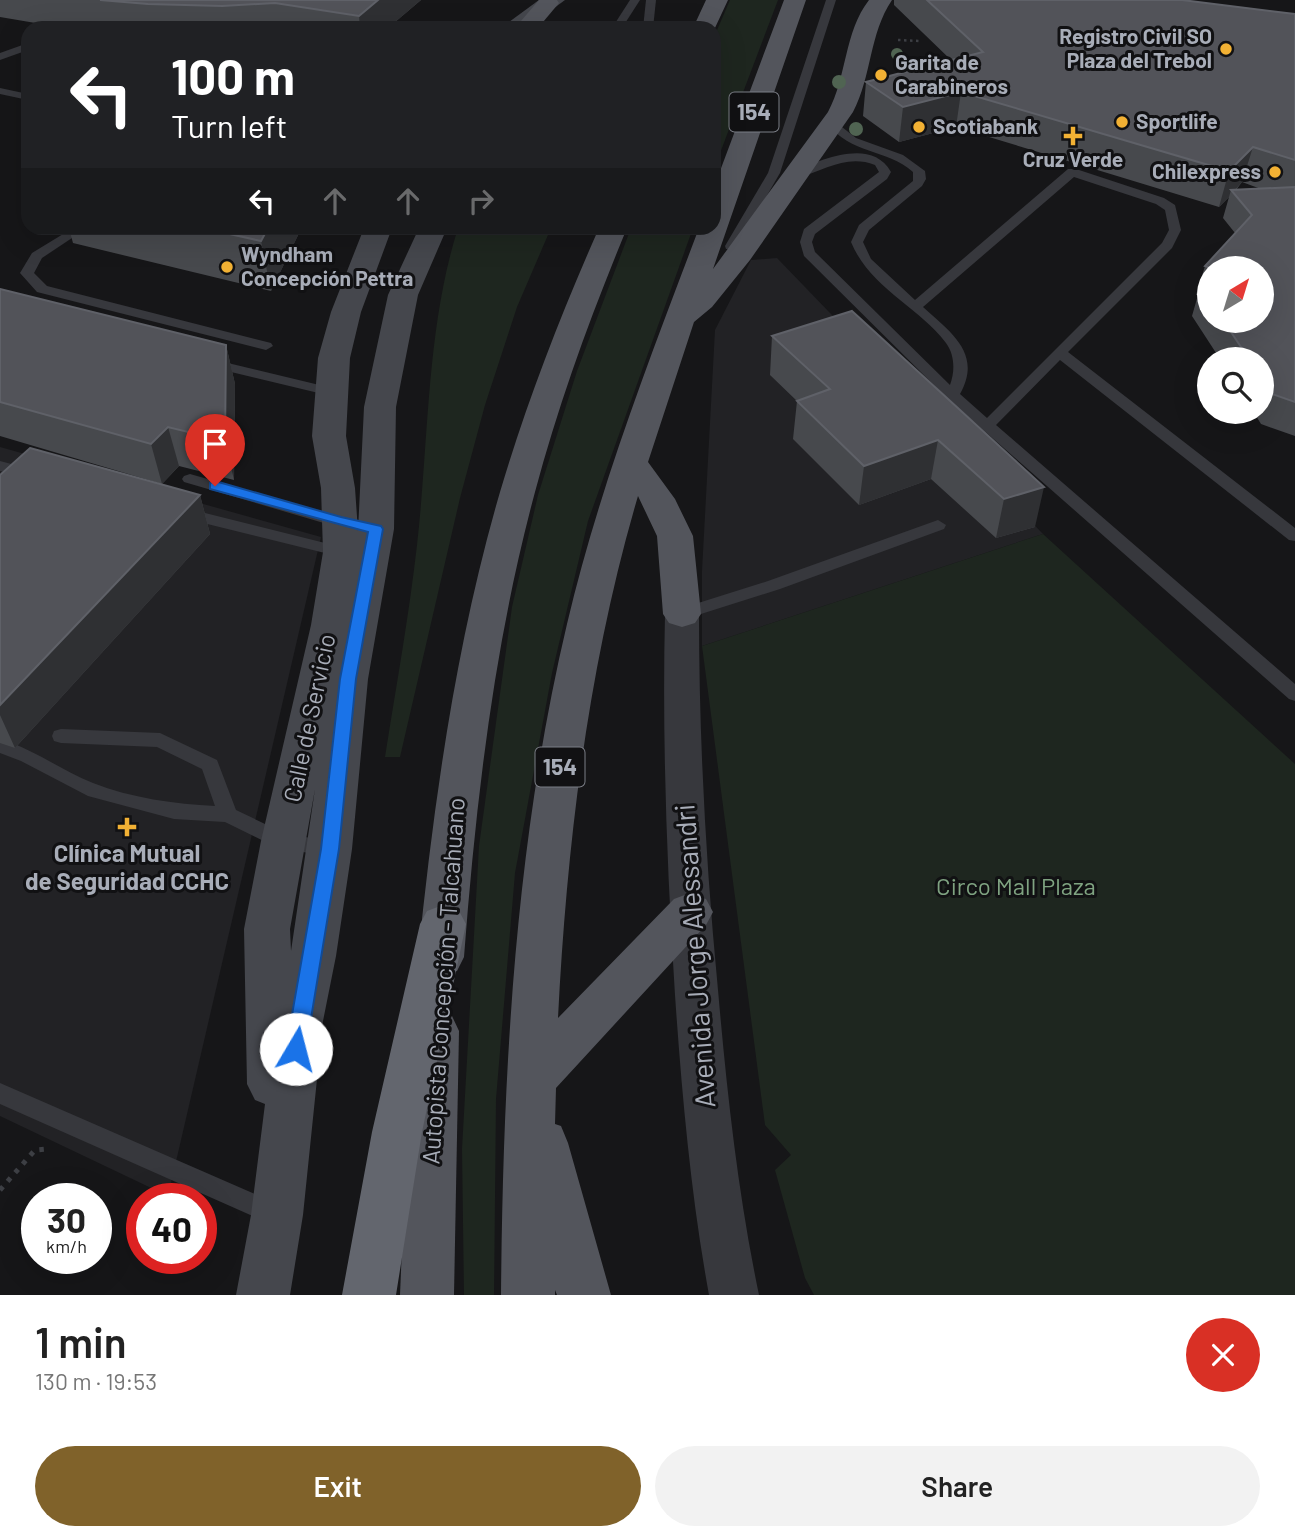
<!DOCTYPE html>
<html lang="en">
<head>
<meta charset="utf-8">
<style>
	body { margin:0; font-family:Barlow,sans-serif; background:#f2f2f2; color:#222; height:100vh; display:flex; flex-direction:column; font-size:26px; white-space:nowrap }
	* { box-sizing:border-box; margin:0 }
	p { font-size:23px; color:#767676 }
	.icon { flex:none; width:38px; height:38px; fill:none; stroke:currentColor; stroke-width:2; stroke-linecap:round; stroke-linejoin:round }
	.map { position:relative; height:1295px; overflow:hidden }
	.side { display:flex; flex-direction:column; background:#fff; flex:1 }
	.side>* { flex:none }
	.top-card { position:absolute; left:21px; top:21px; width:700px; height:214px; border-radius:21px; box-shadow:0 7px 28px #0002; background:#202124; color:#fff; overflow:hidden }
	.needle { width:46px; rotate:38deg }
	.fabs { position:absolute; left:1197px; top:256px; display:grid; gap:14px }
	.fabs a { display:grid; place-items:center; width:77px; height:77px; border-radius:50%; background:#fff; box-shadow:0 7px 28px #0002; font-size:35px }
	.speed { position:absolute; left:21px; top:1183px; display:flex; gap:14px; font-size:35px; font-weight:700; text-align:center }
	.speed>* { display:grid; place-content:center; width:91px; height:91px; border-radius:50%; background:#fff; box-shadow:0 7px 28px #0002; line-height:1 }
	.speed small { font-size:18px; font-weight:400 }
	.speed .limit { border:10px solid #d22; background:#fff; color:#111 }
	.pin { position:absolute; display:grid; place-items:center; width:60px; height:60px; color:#fff; margin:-72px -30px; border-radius:50% 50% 50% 0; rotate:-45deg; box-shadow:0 0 7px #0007 }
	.pin .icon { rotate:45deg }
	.me { position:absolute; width:77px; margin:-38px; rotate:8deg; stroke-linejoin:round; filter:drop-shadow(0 0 5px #0008) }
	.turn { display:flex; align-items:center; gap:24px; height:147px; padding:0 35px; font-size:32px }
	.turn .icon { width:91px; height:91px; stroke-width:2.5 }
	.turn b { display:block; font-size:49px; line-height:60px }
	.lanes { display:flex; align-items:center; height:66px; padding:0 35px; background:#0003; justify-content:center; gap:35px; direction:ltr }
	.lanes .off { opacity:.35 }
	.round { display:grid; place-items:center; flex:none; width:74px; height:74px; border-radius:37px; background:#f2f2f2 }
	.overview { display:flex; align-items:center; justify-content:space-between; height:119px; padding:0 35px }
	h1 { font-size:42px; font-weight:600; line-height:52px }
	.cta { display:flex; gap:14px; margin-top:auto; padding:14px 35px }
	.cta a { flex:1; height:80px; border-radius:42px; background:#80622a; color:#fff; font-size:28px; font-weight:600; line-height:80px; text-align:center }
	.cta a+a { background:#f2f2f2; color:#222 }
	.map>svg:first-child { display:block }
</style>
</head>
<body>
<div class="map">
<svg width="1295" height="1295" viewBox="0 0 1295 1295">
	<rect width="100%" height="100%" fill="#161618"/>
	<g fill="#222225">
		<path d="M777,258L1043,534L702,646V571L715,330L751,260Z"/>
		<path d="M0,447L321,537L168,1196L0,1116Z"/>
	</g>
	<g fill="#1e261f">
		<path d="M730,0H778L714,169V37Z"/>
		<path d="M458,228H551L517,307L485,405L460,498L400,757H385C396,687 409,616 417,545C429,440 426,329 458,228Z"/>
		<path d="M631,228H693L588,521L552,673L515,873L496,1099L494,1295H464L462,1149L479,846L512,607L538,495L577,371Z"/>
		<path d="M1043,534L1295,764V1295H814L805,1278L775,1170L791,1155L765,1125L702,646Z"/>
	</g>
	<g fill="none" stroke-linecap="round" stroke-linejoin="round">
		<path stroke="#3d3f44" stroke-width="2.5" stroke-dasharray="2.5 3.5" stroke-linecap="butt" d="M898,40L919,41"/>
		<path stroke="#3d3f44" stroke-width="5" stroke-dasharray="4.5 7" stroke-linecap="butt" d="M0,1190L35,1150L47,1149"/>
		<g fill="#37383d" fill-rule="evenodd">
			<path d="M630,0H640L622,28H612Z"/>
			<path d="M646,0H656L653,28H643Z"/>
			<path d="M826,0H836L780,173L736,249H726L725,246L768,173Z"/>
			<path d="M28,43V50L0,60V53Z"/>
			<path d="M0,88L28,94V100L0,94Z"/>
			<path d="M833,120L856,138L903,155L925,171L926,179L922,186L869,230L863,242L871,259L915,300L1068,169H1076L1164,198L1175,205L1181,230L1172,248L1068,352L1295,528V541L1289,540L1060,360L996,425L1295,684V701L1289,699L947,398L804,256L800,242L804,229L879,172L875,165C847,154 825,170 798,178L794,177V171C822,160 871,137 891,172L887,179L815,234L812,242L815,252L950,385C955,372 955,355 946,343C918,306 870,288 851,242L859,225L913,181V172C886,148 851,155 827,123ZM1074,177L1156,204L1165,210L1169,230L1162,243L987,418L960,394C983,353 950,332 923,307Z"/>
			<path d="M73,228H87L42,258L34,273L47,286L271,343L273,346L266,350L37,292L20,273L32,253Z"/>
			<path d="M207,358L336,389L338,392L331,396L202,365L200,362Z"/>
			<path d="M0,461L34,470L37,473L29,478L0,471Z"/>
			<path d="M190,474L341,517L382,525L384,529L376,534L334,526L184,482L182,479L184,476Z"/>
			<path d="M185,508L341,547L349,552L341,557L179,517L177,513L179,509Z"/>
			<path d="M938,520L946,525L944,529L780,589L682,620L673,614L676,610L768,581Z"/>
			<path d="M61,729L160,733L217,760L236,810L286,834L330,841L337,843L340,849L337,855L330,857L276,847L225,822L174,819L88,796L21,761L0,753V739C36,750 60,770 93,783C131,798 175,804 215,806L202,769L157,747L61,743L54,741L52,736L54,731Z"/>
			<path d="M0,1083L280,1205L284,1213L280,1221L272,1225L264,1221L0,1104Z"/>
		</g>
		<path fill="#37383d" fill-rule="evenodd" d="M682,602L694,606L699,614C699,740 706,865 718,990C727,1093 738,1194 759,1295H709C691,1196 682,1096 675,995C667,868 662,741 665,614L670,606Z"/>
		<g fill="#45474d" fill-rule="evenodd">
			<path d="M539,0H565L527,28H501Z"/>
			<path d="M364,228H392L361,312L350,358L346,436L355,488L358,531L364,407L388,295L419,228H447L418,295L396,407L394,529L368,679L352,849L336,956L323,1021L303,1215L290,1295H236L251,1215L265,1104L255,1100L247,1084L244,929L261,841L311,625L323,552L321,488L312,436L318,358L331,312ZM315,789L291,951L290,929Z"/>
		</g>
		<g fill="#53555c" fill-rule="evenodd">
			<path d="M539,0H557L559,3L538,28H515Z"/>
			<path d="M706,0H728L714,30V28H693Z"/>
			<path d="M784,0H806L713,269L828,112C847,77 844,32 869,0H892C869,34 872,76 853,112L750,260L712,307L694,322L648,462L675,499L693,536L701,614L695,623L682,627L669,623L663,614L657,536L638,496C588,666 567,842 558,1018L674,899L690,893L706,899L713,912L706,925L556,1088L555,1124L561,1126L568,1143L611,1295H557L555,1290V1295H501C503,1070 515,844 567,624C599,488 650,358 699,228H714V187Z"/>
			<path d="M599,228H627C591,315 559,402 535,492C494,644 476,800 464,957L457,971L441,977L425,971L418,957C434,800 456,643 500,492C527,401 561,314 599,228Z"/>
			<path d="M435,1010L452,1016L459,1031L454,1295H400L411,1031L418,1016Z"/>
		</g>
		<path fill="#63666e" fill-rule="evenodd" d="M443,905L459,911L466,924L422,1132L396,1295H342L372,1132L420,924L427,911Z"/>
	</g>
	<g fill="#506452">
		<circle cx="897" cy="54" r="6"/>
		<circle cx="839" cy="82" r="7"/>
		<circle cx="856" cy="129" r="7"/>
	</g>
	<g fill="#47494d" fill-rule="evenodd">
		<path d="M0,0H421L388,28H65L0,17Z"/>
		<path d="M894,0H1182L1295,14V436L1261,424L1253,411H1262V359H1220L1192,316L1198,295H1196L1205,266L1235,233L1223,218L1229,197L1219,207L956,127L899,142L863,116L866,82L951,60L894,5ZM1242,182L1261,189L1236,190ZM1209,268H1262V320H1209Z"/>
		<path d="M69,228H301V229L271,291L73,243Z"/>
		<path d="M0,289L226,345L235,384L234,480L179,466L162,484L0,436Z"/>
		<path d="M852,311L1035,527L996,538L931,479L859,505L793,439L797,401L770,375L772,336Z"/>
		<path d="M0,475L200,495L210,534L15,748L0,743Z"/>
	</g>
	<g fill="#2f3033">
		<path d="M378,0H421L388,28H360L359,16Z"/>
		<path d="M961,92L956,127L899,142L903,107Z"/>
		<path d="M1253,147L1242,182L1233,192L1231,190L1229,197L1219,207L1229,171Z"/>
		<path d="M268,228H301V229L271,291L261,241Z"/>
		<path d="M226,345L235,384L234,480L225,441Z"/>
		<path d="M168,427L179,466L162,484L151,444Z"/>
		<path d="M938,440L931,479L859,505L864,466Z"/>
		<path d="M1044,487L1035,527L996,538L1004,499Z"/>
		<path d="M200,495L210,534L15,748L0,715V705Z"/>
	</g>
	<g fill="#525359" stroke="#5f6168" stroke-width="2">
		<path d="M100,0H378L359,16L275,3L222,6L148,4Z"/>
		<path d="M927,0H1182L1295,14V160L1253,147L1229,171L961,92L903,107L866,82L983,52Z"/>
		<path d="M1295,187V402L1272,394L1262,378V359H1249L1223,320H1262V268H1211L1205,266L1252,215L1231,190Z"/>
		<path d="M203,228H268L261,241Z"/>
		<path d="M1209,278V300L1201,287Z"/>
		<path d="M0,289L226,345L225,441L168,427L151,444L0,402Z"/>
		<path d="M852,311L1044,487L1004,499L938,440L864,466L797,401L830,389L772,336Z"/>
		<path d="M30,448L200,495L0,705V475Z"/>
	</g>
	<path fill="#1a73e8" stroke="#114b97" stroke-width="2" d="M215,481L341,517L381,526L383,529L356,679L339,849L306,1049L303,1055L296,1058L289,1055L286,1049L321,849L340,679L368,532L210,489V483Z"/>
	<g fill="#f2b134" stroke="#111113" stroke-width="2.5">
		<circle cx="1226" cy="49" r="7"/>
		<circle cx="881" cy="75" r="7"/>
		<circle cx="1122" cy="122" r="7"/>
		<circle cx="919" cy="127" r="7"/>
		<path d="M1069.5 125.5h7v7h7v7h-7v7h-7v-7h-7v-7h7z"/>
		<circle cx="1275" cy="172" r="7"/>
		<circle cx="227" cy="267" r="7"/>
		<path d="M123.5 816.5h7v7h7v7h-7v7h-7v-7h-7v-7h7z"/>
	</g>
	<g text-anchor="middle" stroke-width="6" stroke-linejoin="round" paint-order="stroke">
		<g font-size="21" font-weight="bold" fill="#a8adb8" stroke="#111113" text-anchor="start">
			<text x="1212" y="44" text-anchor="end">Registro Civil SO<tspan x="1212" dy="24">Plaza del Trebol</tspan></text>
			<text x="895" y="70">Garita de<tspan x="895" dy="24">Carabineros</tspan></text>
			<text x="1136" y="129">Sportlife</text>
			<text x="933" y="134">Scotiabank</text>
			<text x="1073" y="167" text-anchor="middle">Cruz Verde</text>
			<text x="1261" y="179" text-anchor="end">Chilexpress</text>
			<text x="241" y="262">Wyndham<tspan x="241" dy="24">Concepción Pettra</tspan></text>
		</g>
		<g fill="#111113" stroke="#7b7e86" stroke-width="2">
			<rect x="729.5" y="92.5" width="49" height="39" rx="5"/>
			<rect x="535.5" y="747.5" width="49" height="39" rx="5"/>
		</g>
		<g font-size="23" font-weight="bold" fill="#a8adb8">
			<text x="754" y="120">154</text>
			<text x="560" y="775">154</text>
		</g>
		<g font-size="24" fill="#a8adb8" stroke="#111113">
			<text transform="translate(310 718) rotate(-78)" y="8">Calle de Servicio</text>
			<text transform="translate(444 981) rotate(-86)" y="8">Autopista Concepción - Talcahuano</text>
		</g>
		<g font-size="24" font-weight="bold" fill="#a8adb8" stroke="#111113">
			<text x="127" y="862">Clínica Mutual<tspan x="127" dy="28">de Seguridad CCHC</tspan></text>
		</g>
		<g font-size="24" fill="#7fa381" stroke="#111113">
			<text x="1016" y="895">Circo Mall Plaza</text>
		</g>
		<g font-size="28" fill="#a8adb8" stroke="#111113">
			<text transform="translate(695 956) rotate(-94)" y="10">Avenida Jorge Alessandri</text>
		</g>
	</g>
</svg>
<div class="fabs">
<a><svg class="needle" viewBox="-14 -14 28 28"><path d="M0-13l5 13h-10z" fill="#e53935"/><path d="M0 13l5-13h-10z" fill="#767676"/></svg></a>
<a><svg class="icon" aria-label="search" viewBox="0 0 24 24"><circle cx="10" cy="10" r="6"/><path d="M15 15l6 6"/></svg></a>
</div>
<div class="speed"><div>30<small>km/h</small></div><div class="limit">40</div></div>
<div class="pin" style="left:215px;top:486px;background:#d93025"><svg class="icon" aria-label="arrive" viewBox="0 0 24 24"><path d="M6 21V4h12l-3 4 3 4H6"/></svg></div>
<svg class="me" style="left:296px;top:1049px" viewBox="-20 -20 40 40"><circle r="19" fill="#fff"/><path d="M0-13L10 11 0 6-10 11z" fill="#1a73e8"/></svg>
<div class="top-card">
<div class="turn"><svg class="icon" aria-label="left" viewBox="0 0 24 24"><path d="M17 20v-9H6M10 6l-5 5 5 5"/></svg><div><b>100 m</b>Turn left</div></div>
<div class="lanes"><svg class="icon" aria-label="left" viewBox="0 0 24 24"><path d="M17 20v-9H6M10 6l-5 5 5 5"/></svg><svg class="icon off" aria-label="ahead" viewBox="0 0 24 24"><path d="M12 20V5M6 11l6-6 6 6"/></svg><svg class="icon off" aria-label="ahead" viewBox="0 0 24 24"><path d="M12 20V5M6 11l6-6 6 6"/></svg><svg class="icon off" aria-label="right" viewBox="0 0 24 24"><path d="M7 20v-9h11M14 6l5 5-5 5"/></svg></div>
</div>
</div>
<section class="side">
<div class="overview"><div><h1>1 min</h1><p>130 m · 19:53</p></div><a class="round" style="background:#d93025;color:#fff"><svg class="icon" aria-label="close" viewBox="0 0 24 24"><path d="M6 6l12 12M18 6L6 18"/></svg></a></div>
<div class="cta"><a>Exit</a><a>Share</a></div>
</section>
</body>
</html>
